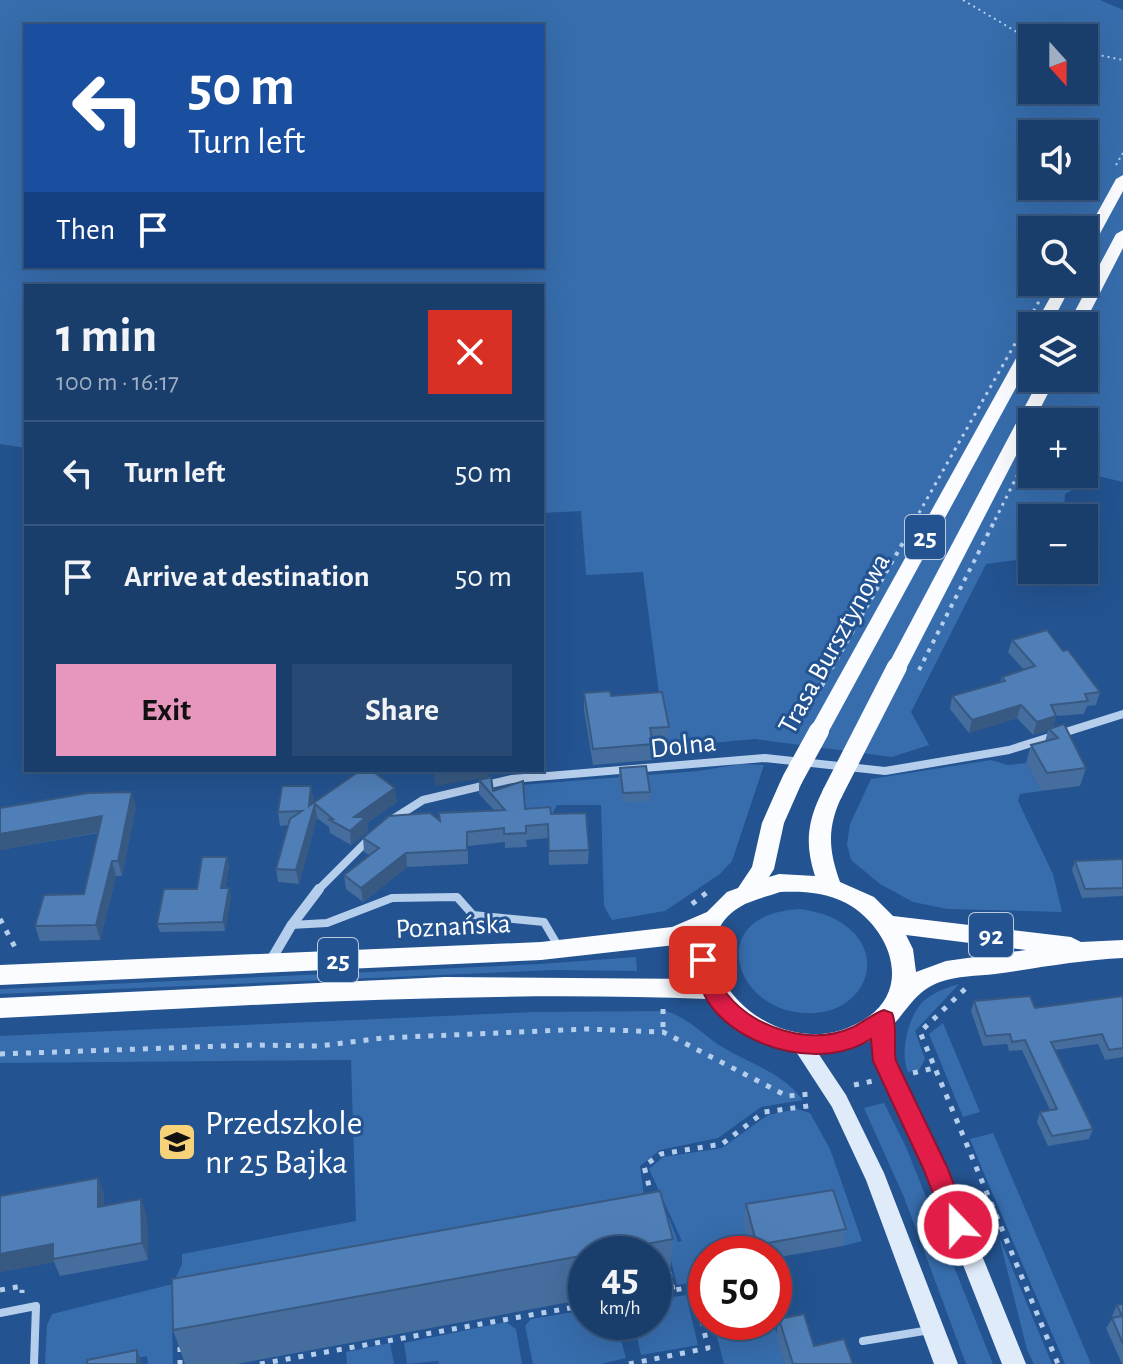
<!DOCTYPE html>
<html lang="en">
<head>
<meta charset="utf-8">
<style>
	body { margin:0; font-family:"Alegreya Sans",sans-serif; background:#274974; color:#f1f3f6; height:100vh; display:flex; flex-direction:column; font-size:30px; white-space:nowrap }
	* { box-sizing:border-box; margin:0 }
	p { font-size:26px; color:#9faec2 }
	.icon { flex:none; width:44px; height:44px; fill:none; stroke:currentColor; stroke-width:2; stroke-linecap:round; stroke-linejoin:round }
	.map { position:relative; flex:1; overflow:hidden }
	.panel { position:absolute; left:24px; top:284px; width:520px; height:488px; display:flex; flex-direction:column; background:#1a3e6c; border-radius:0px; box-shadow:0 8px 32px #0002,0 0 0 2px #38577f }
	.panel>* { flex:none }
	.banner { position:absolute; left:24px; top:24px; width:520px; height:244px; border-radius:0px; box-shadow:0 8px 32px #0002,0 0 0 2px #38577f; background:#1a4fa0; color:#fff; overflow:hidden }
	.needle { width:52px; rotate:159deg }
	.fabs { position:absolute; left:1018px; top:24px; display:grid; gap:16px }
	.fabs a { display:grid; place-items:center; width:80px; height:80px; border-radius:0px; background:#1a3e6c; box-shadow:0 8px 32px #0002,0 0 0 2px #38577f; font-size:40px }
	.speed { position:absolute; left:568px; top:1236px; display:flex; gap:16px; font-size:40px; font-weight:700; text-align:center }
	.speed>* { display:grid; place-content:center; width:104px; height:104px; border-radius:50%; background:#1a3e6c; box-shadow:0 8px 32px #0002,0 0 0 2px #38577f; line-height:1 }
	.speed small { font-size:20px; font-weight:400 }
	.speed .limit { border:12px solid #d22; background:#fff; color:#111 }
	.pin { position:absolute; display:grid; place-items:center; width:68px; height:68px; color:#fff; margin:-34px; border-radius:16px; box-shadow:0 4px 12px #0006 }
	.me { position:absolute; width:88px; margin:-44px; rotate:338deg; stroke-linejoin:round; filter:drop-shadow(0 0 6px #0008) }
	.turn { display:flex; align-items:center; gap:28px; height:168px; padding:0 32px; font-size:36px }
	.turn .icon { width:104px; height:104px; stroke-width:2.5 }
	.turn b { display:block; font-size:56px; line-height:68px }
	.then { display:flex; align-items:center; height:76px; padding:0 32px; background:#0003; gap:16px; font-size:30px }
	.round { display:grid; place-items:center; flex:none; width:84px; height:84px; border-radius:0px; background:#274974 }
	.summary { display:flex; align-items:center; justify-content:space-between; height:136px; padding:0 32px }
	h1 { font-size:48px; font-weight:700; line-height:60px }
	.primary-button { display:flex; gap:16px; margin-top:auto; padding:16px 32px }
	.primary-button a { flex:1; height:92px; border-radius:0px; background:#e797bd; color:#111; font-size:32px; font-weight:700; line-height:92px; text-align:center }
	.primary-button a+a { background:#274974; color:#f1f3f6 }
	ul { padding:0; list-style:none }
	li { display:flex; align-items:center; gap:24px; height:104px; padding:0 32px; border-top:2px solid #38577f }
	li div { flex:1 }
	li b { display:block; font-size:30px }
	li em { font-style:normal }
	.map>svg:first-child { display:block }
</style>
</head>
<body>
<div class="map">
<svg width="1123" height="1364" viewBox="0 0 1123 1364">
	<rect width="100%" height="100%" fill="#235390"/>
	<g fill="#376dad" fill-rule="evenodd">
		<path d="M0,0H1100L1123,10V482L1098,476L1065,494L1064,518H1032V558L986,564L911,712L929,745L892,757L755,739L700,744L677,752L668,743L661,708L643,572L586,575L581,511L542,513V286H26V448L0,444ZM26,26H542V266H26ZM1032,38H1084V90H1032ZM1032,134H1084V186H1032ZM1032,230H1084V282H1032ZM1032,326H1084V378H1032ZM1032,422H1084V474H1032Z"/>
		<path d="M991,760L1008,765L1026,763L1041,791L1020,794L1018,801L1053,874L1062,912L947,909L913,902L880,884L851,860L847,844L850,824L871,779Z"/>
		<path d="M741,764L764,765L732,861L720,874L665,911L612,920L604,906L601,805H557L548,822L525,823L520,785L698,771Z"/>
		<path d="M800,909C821,912 840,918 855,934C882,965 861,1005 823,1012C738,1026 696,914 800,909Z"/>
		<path d="M636,957L637,971L554,970L0,994V989L540,964Z"/>
		<path d="M959,984L915,1031L925,1059L919,1070L908,1072C900,1054 907,1021 920,1005C930,993 946,988 959,984Z"/>
		<path d="M666,1011C691,1019 703,1036 724,1048C754,1066 780,1071 803,1100L761,1107L718,1138L660,1150L640,1166L644,1196L187,1323L172,1321L173,1364H148L147,1356L109,1364H45L47,1325L52,1314L173,1284L182,1264V1254L356,1221L351,1060L0,1063V1036L533,1012Z"/>
		<path d="M943,1023L980,1112L963,1117L929,1034Z"/>
		<path d="M884,1103L906,1147L993,1364H966L904,1197L864,1108Z"/>
		<path d="M797,1109L810,1113L830,1149L862,1241L843,1246L829,1207L744,1221L752,1254H706V1299L697,1282L677,1285L660,1217L669,1218L678,1242L682,1241L649,1169L663,1157L722,1148L768,1115Z"/>
		<path d="M993,1133L1091,1364H1065L983,1171L970,1139Z"/>
		<path d="M1000,1241H1001L1052,1364H1034L1027,1350Z"/>
		<path d="M686,1295L698,1345L641,1355L634,1322H654V1300Z"/>
		<path d="M586,1310V1322H616L626,1358L601,1364H533L525,1326L531,1319Z"/>
		<path d="M506,1322L516,1329L522,1364H439L438,1361L407,1364L404,1343Z"/>
		<path d="M713,1322H773L785,1364H724Z"/>
		<path d="M390,1343L394,1364H347L346,1352Z"/>
	</g>
	<g fill="none" stroke-linecap="round" stroke-linejoin="round">
		<g stroke="#b5ceec" stroke-width="2" stroke-dasharray="2 4" stroke-linecap="butt">
			<path d="M963,0L1032,41"/>
			<path d="M1084,52L1123,60"/>
			<path d="M1116,165L1123,153"/>
		</g>
		<g stroke="#b5ceec" stroke-width="5" stroke-dasharray="5 8" stroke-linecap="butt">
			<path d="M692,904L710,890"/>
			<path d="M0,919L18,953"/>
			<path d="M965,989L920,1032L1058,1364"/>
			<path d="M663,1009V1032"/>
			<path d="M0,1054L252,1045L319,1046L383,1038L587,1029L663,1032L787,1096L811,1094"/>
			<path d="M913,1073L934,1068"/>
			<path d="M854,1085L873,1081"/>
			<path d="M652,1198L644,1166L661,1154L722,1144L764,1112L815,1105"/>
			<path d="M669,1272L673,1290"/>
			<path d="M0,1290L22,1286V1293"/>
			<path d="M180,1347V1364"/>
			<path d="M260,1364L586,1305"/>
			<path d="M629,1364L708,1348L694,1287L654,1293"/>
		</g>
		<g stroke="#b5ceec" stroke-width="8">
			<path d="M291,925L327,923L392,898L457,897L473,915L544,922L558,946"/>
			<path d="M0,1313L36,1306L34,1364"/>
			<path d="M863,1341L930,1330"/>
		</g>
		<g stroke="#b5ceec" stroke-width="8">
			<path d="M393,819L423,800L512,779L765,758L885,771L1009,750L1123,714"/>
			<path d="M317,891L370,838"/>
		</g>
		<path stroke="#b5ceec" stroke-width="10" d="M271,960L291,926L319,889"/>
		<g fill="#e0ebfa" fill-rule="evenodd">
			<path d="M884,1011L891,1013L894,1019V1061L946,1167L1026,1364H1002L925,1168L874,1061V1019L877,1013Z"/>
			<path d="M801,1036L808,1038L846,1095L884,1173L958,1364H934L866,1180L832,1107L791,1044L794,1038Z"/>
		</g>
		<g fill="#fafcff" fill-rule="evenodd">
			<path d="M1123,175V191L1091,250L1084,254V237L1116,179Z"/>
			<path d="M1123,230V248L1083,326H1067L1116,234Z"/>
			<path d="M1059,282H1073L1050,326H1034Z"/>
			<path d="M1032,339V358L829,731L826,736H812L809,731L1024,344Z"/>
			<path d="M1040,378H1056L907,667L897,674L890,672L887,667Z"/>
			<path d="M792,772L800,775L803,780L784,823L774,869L769,877L779,874L815,876C805,845 807,823 821,794L824,788H840L843,794C827,826 828,849 840,882L874,897L893,916L1071,937L1081,942L1123,940V958C1080,960 1038,968 995,974C977,976 957,976 940,982C912,992 907,1014 887,1030C831,1073 747,1054 708,999C472,990 236,1006 0,1018V998L445,977L697,979L691,952L695,937L675,945L541,960L0,985V965L541,942L672,927L707,912L727,892L738,888L752,867L762,823L781,780L784,775ZM780,892C802,891 825,892 846,903C887,925 914,985 868,1017C775,1081 658,949 745,904C756,899 769,896 780,892ZM906,935L1026,950L946,961L916,972L913,949Z"/>
		</g>
		<g stroke="#b5ceec" stroke-width="3" stroke-dasharray="3 5" stroke-linecap="butt">
			<path d="M915,520L1050,282"/>
			<path d="M995,520L1032,446"/>
		</g>
		<g stroke="#b5ceec" stroke-width="4" stroke-dasharray="4 6" stroke-linecap="butt">
			<path d="M919,670L996,518"/>
			<path d="M807,712L917,518"/>
		</g>
		<g stroke="#fafcff" stroke-width="20">
			<path d="M792,780L819,731"/>
			<path d="M832,794L897,667"/>
		</g>
	</g>
	<g fill="#456d9e">
		<path d="M1012,640L1063,651L1100,692L1096,705L1087,706L1084,714L1056,716L1053,727L1086,768L1080,786L1041,791L1026,763L1031,745L1045,742L1048,730L1033,735L1017,718L969,733L950,709L952,696L1000,683L1002,677L1024,670L1008,652Z"/>
		<path d="M584,693L611,696L669,727L668,743L653,744L652,760L593,765L584,710Z"/>
		<path d="M620,768L650,792V801L623,802L619,777Z"/>
		<path d="M479,780L493,791L525,809L551,814L589,850L588,864L549,865L548,838L526,840L527,847L505,848V842L468,846V864L407,867L363,902L346,889L344,875L369,855L364,852L363,838L440,820L494,810L479,794Z"/>
		<path d="M311,786L313,803L397,802L367,823L368,831L351,845L330,833L329,827L317,818L299,884L278,882L276,869L288,825L280,826L278,812Z"/>
		<path d="M136,807L122,876H116L100,940L40,941L35,926L84,894L98,833L0,850V808Z"/>
		<path d="M227,857L229,866L225,888L231,896L225,931L160,932L157,924L197,889Z"/>
		<path d="M1123,859V896L1082,898L1072,870L1075,861Z"/>
		<path d="M1123,996V1057L1105,1060L1098,1044L1055,1050L1093,1129L1089,1139L1048,1146L1037,1122L1040,1112L1050,1110L1022,1050L1009,1051L1007,1044L983,1046L971,1011L974,1001L1035,1008Z"/>
		<path d="M98,1178L104,1195V1206L147,1216L148,1260L60,1276L54,1262L0,1272Z"/>
		<path d="M660,1191L673,1239L669,1284L654,1287V1254H586V1299L237,1364H185L173,1330L172,1279Z"/>
		<path d="M746,1204L846,1229L843,1246L774,1258V1254H752L743,1221Z"/>
		<path d="M1123,1304V1364H1122L1106,1328L1113,1318L1112,1316L1117,1305Z"/>
		<path d="M779,1319L814,1346L853,1364H785L776,1335Z"/>
	</g>
	<g fill="#385981">
		<path d="M1021,705L1017,718L969,733L972,720Z"/>
		<path d="M1056,716L1053,729L1033,735L1037,722Z"/>
		<path d="M439,770H489V777L435,786L434,771Z"/>
		<path d="M311,786L314,800L312,817L315,804L317,818L299,884L296,870Z"/>
		<path d="M395,788L397,802L367,823L368,831L351,845L350,831L354,817Z"/>
		<path d="M132,792L136,807L122,876L118,861Z"/>
		<path d="M102,816L106,831L0,850V834Z"/>
		<path d="M406,853L407,867L363,902L361,888Z"/>
		<path d="M227,857L229,866L223,897L221,888Z"/>
		<path d="M112,861L116,876L100,940L96,925Z"/>
		<path d="M229,888L231,896L225,931L223,922Z"/>
		<path d="M98,1178L104,1195V1224L98,1207Z"/>
		<path d="M141,1199L147,1216L148,1260L142,1243Z"/>
		<path d="M53,1244L54,1262L0,1272V1254Z"/>
		<path d="M137,1350L142,1364H137Z"/>
	</g>
	<g fill="#507fb8" stroke="#385981" stroke-width="2">
		<path d="M1047,630L1063,651L1068,650L1100,692L1085,694L1088,701L1051,705L1056,716L1037,722L1021,705L972,720L952,696L1005,681L1002,677L1035,666L1012,640Z"/>
		<path d="M610,691L611,696L662,692L669,727L650,728L653,744L593,749L584,693Z"/>
		<path d="M1064,724L1086,768L1047,773L1031,745L1058,738L1049,729Z"/>
		<path d="M646,766L650,792L623,793L620,768Z"/>
		<path d="M361,770H371L395,788L354,817H366L350,831L328,819H333L315,804L296,870L276,869L290,819L302,811L278,812L282,786H311L309,806Z"/>
		<path d="M491,777L493,791L523,781L525,809L550,807L551,814L586,813L589,850L549,851L548,824L526,826V833L504,834V828L467,832V850L406,853L361,888L344,875L379,848L363,838L389,816L430,813L440,821L439,813L505,810L479,780Z"/>
		<path d="M132,792L118,861H112L96,925L35,926L44,895L84,894L102,816L0,834V808L88,793Z"/>
		<path d="M202,857H227L221,888H229L223,922L157,924L164,889H197Z"/>
		<path d="M1123,859V888L1085,889L1075,861Z"/>
		<path d="M1030,996L1035,1008L1123,996V1048L1109,1050L1102,1034L1051,1042L1093,1129L1052,1136L1040,1112L1057,1109L1025,1040L1012,1042L1010,1034L986,1036L974,1001Z"/>
		<path d="M98,1178V1207L141,1199L142,1243L53,1259V1244L0,1254V1196Z"/>
		<path d="M833,1190L846,1229L757,1245L746,1204Z"/>
		<path d="M660,1191L673,1239L592,1254H586V1255L173,1330L172,1279Z"/>
		<path d="M1123,1304V1344L1112,1318L1122,1316L1117,1305Z"/>
		<path d="M804,1314L814,1346L844,1339L853,1364H793L779,1319Z"/>
		<path d="M137,1350V1364H87V1360Z"/>
	</g>
	<path fill="#e11d48" stroke="#92132f" stroke-width="2" d="M703,951L710,954C717,967 718,982 727,994C754,1028 810,1046 851,1028C863,1023 872,1014 884,1010L892,1013C898,1026 893,1046 896,1061L947,1167L970,1225L967,1233L958,1236L949,1233L923,1168L873,1061L871,1039C825,1069 750,1051 715,1011C702,996 698,979 692,960L695,954Z"/>
	<defs>
		<g id="school-square" transform="scale(2)"><rect x="-9" y="-9" width="18" height="18" rx="4" fill="#f7d278" stroke="#235390"/><path d="M0-5L7-2L0 1L-7-2ZM-4 1L0 2.5L4 1V4Q0 6-4 4Z" fill="#111"/></g>
	</defs>
	<g fill-rule="evenodd">
		<use href="#school-square" x="177" y="1142"/>
	</g>
	<g text-anchor="middle" stroke-width="6" stroke-linejoin="round" paint-order="stroke">
		<g fill="#235390" stroke="#bdcbde" stroke-width="2">
			<rect x="905" y="515" width="40" height="44" rx="6"/>
			<rect x="969" y="913" width="44" height="44" rx="6"/>
			<rect x="318" y="938" width="40" height="44" rx="6"/>
		</g>
		<g font-size="26" font-weight="bold" fill="#fff">
			<text x="925" y="546">25</text>
			<text x="991" y="944">92</text>
			<text x="338" y="969">25</text>
		</g>
		<g font-size="28" fill="#fff" stroke="#235390">
			<text transform="translate(833 643) rotate(-61)" y="10">Trasa Bursztynowa</text>
			<text transform="translate(683 744) rotate(-6)" y="10">Dolna</text>
			<text transform="translate(453 925) rotate(-3)" y="10">Poznańska</text>
		</g>
		<g font-size="34" fill="#fff" stroke="#235390" text-anchor="start">
			<text x="205" y="1134">Przedszkole<tspan x="205" dy="39">nr 25 Bajka</tspan></text>
		</g>
	</g>
</svg>
<div class="fabs">
<a><svg class="needle" viewBox="-14 -14 28 28"><path d="M0-13l5 13h-10z" fill="#e53935"/><path d="M0 13l5-13h-10z" fill="#9faec2"/></svg></a>
<a><svg class="icon" aria-label="sound" viewBox="0 0 24 24"><path d="M4 9h4l5-4v14l-5-4H4zM17 9q2 3 0 6"/></svg></a>
<a><svg class="icon" aria-label="search" viewBox="0 0 24 24"><circle cx="10" cy="10" r="6"/><path d="M15 15l6 6"/></svg></a>
<a><svg class="icon" aria-label="layers" viewBox="0 0 24 24"><path d="M12 4l9 5-9 5-9-5zM3 14l9 5 9-5"/></svg></a>
<a>+</a>
<a>−</a>
</div>
<div class="speed"><div>45<small>km/h</small></div><div class="limit">50</div></div>
<div class="pin" style="left:703px;top:960px;background:#d93025"><svg class="icon" aria-label="arrive" viewBox="0 0 24 24"><path d="M6 21V4h12l-3 4 3 4H6"/></svg></div>
<svg class="me" style="left:958px;top:1225px" viewBox="-20 -20 40 40"><circle r="17" fill="#e11d48" stroke="#fff" stroke-width="3"/><path d="M0-11L8 9 0 5-8 9z" fill="#fff"/></svg>
<div class="banner">
<div class="turn"><svg class="icon" aria-label="left" viewBox="0 0 24 24"><path d="M17 20v-9H6M10 6l-5 5 5 5"/></svg><div><b>50 m</b>Turn left</div></div>
<div class="then">Then<svg class="icon" aria-label="arrive" viewBox="0 0 24 24"><path d="M6 21V4h12l-3 4 3 4H6"/></svg></div>
</div>
<section class="panel">
<div class="summary"><div><h1>1 min</h1><p>100 m · 16:17</p></div><a class="round" style="background:#d93025;color:#fff"><svg class="icon" aria-label="close" viewBox="0 0 24 24"><path d="M6 6l12 12M18 6L6 18"/></svg></a></div>
<ul>
<li><svg class="icon" aria-label="left" viewBox="0 0 24 24"><path d="M17 20v-9H6M10 6l-5 5 5 5"/></svg><div><b>Turn left</b></div><em>50 m</em></li>
<li><svg class="icon" aria-label="arrive" viewBox="0 0 24 24"><path d="M6 21V4h12l-3 4 3 4H6"/></svg><div><b>Arrive at destination</b></div><em>50 m</em></li>
</ul>
<div class="primary-button"><a>Exit</a><a>Share</a></div>
</section>
</div>
</body>
</html>
